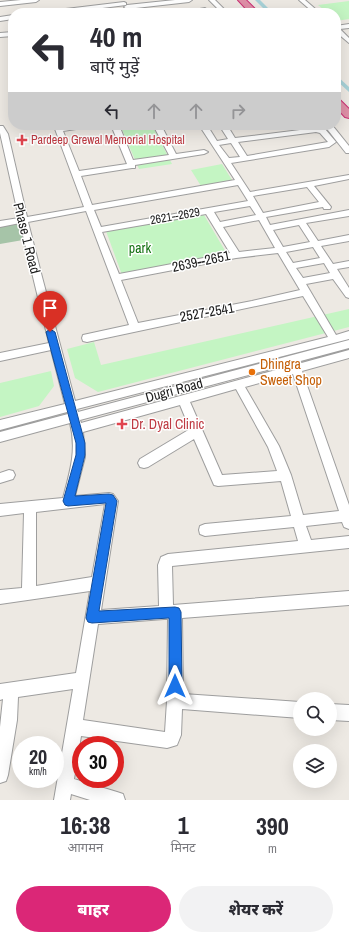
<!DOCTYPE html>
<html lang="hi">
<head>
<meta charset="utf-8">
<style>
	body { margin:0; font-family:"Archivo Narrow","Noto Sans Devanagari",sans-serif; background:#f2f2f3; color:#2b2b33; height:100vh; display:flex; flex-direction:column; font-size:15px; white-space:nowrap }
	* { box-sizing:border-box; margin:0 }
	p { font-size:13px; color:#7c7c81 }
	.icon { flex:none; width:22px; height:22px; fill:none; stroke:currentColor; stroke-width:2; stroke-linecap:round; stroke-linejoin:round }
	.map { position:relative; height:800px; overflow:hidden }
	.details { display:flex; flex-direction:column; background:#fff; flex:1 }
	.details>* { flex:none }
	.hud { position:absolute; left:8px; top:8px; width:333px; height:122px; border-radius:16px; box-shadow:0 4px 16px #0002; background:#fff; color:#2b2b33; overflow:hidden }
	.tools { position:absolute; left:293px; top:692px; display:grid; gap:8px }
	.tools a { display:grid; place-items:center; width:44px; height:44px; border-radius:50%; background:#fff; box-shadow:0 4px 16px #0002; font-size:20px }
	.speed { position:absolute; left:12px; top:736px; display:flex; gap:8px; font-size:20px; font-weight:700; text-align:center }
	.speed>* { display:grid; place-content:center; width:52px; height:52px; border-radius:50%; background:#fff; box-shadow:0 4px 16px #0002; line-height:1 }
	.speed small { font-size:10px; font-weight:400 }
	.speed .limit { border:6px solid #d22; background:#fff; color:#111 }
	.pin { position:absolute; display:grid; place-items:center; width:34px; height:34px; color:#fff; margin:-41px -17px; border-radius:50% 50% 50% 0; rotate:-45deg; box-shadow:0 0 4px #0007 }
	.pin .icon { rotate:45deg }
	.me { position:absolute; width:44px; margin:-22px; rotate:0deg; stroke-linejoin:round; filter:drop-shadow(0 0 3px #0008) }
	.turn { display:flex; align-items:center; gap:14px; height:84px; padding:0 16px; font-size:18px }
	.turn .icon { width:52px; height:52px; stroke-width:2.5 }
	.turn b { display:block; font-size:28px; line-height:34px }
	.lanes { display:flex; align-items:center; height:38px; padding:0 16px; background:#0003; justify-content:center; gap:20px; direction:ltr }
	.lanes .off { opacity:.35 }
	.eta { display:flex; justify-content:space-evenly; align-items:center; height:68px; text-align:center }
	.eta b { font-size:24px; font-weight:800; line-height:28px }
	.button { display:flex; gap:8px; margin-top:auto; padding:8px 16px }
	.button a { flex:1; height:46px; border-radius:24px; background:#db2777; color:#fff; font-size:16px; font-weight:800; line-height:46px; text-align:center }
	.button a+a { background:#f2f2f3; color:#2b2b33 }
	.map>svg:first-child { display:block }
</style>
</head>
<body>
<div class="map">
<svg width="349" height="800" viewBox="0 0 349 800">
	<rect width="100%" height="100%" fill="#ede9e3"/>
	<path fill="#a6c4a8" d="M19,222L23,240L0,244V225Z"/>
	<g fill="#c4f5c3">
		<path d="M349,1V19L336,21V13H328L318,5Z"/>
		<path d="M120,125H152L172,164L139,169Z"/>
		<path d="M222,164L232,180L201,186L191,170Z"/>
		<path d="M204,215L227,254L122,275L106,231Z"/>
		<path d="M349,309V327L98,392L75,378L67,349L94,342L101,365Z"/>
		<path d="M51,371L54,386L39,406L0,417V383Z"/>
	</g>
	<g fill="none" stroke-linecap="round" stroke-linejoin="round">
		<g fill="#a7d2d8" fill-rule="evenodd">
			<path d="M255,0H260L273,13H268Z"/>
			<path d="M336,75L349,87V92L336,80Z"/>
		</g>
		<g stroke="#9e9e9e" stroke-width="2">
			<g id="minor">
				<path d="M21,0H39L36,2L0,6V2Z"/>
				<path d="M175,0H192L189,2L127,9L124,7L127,5Z"/>
				<path d="M209,0H215L228,13H222Z"/>
				<path d="M299,0H305L320,13H314Z"/>
				<path d="M124,2L126,3V5L63,13H46L49,11Z"/>
				<path d="M205,8L208,10L207,11L179,13Z"/>
				<path d="M13,15V19L0,21V17Z"/>
				<path d="M349,24V28L340,29L349,38V43L336,32V26Z"/>
				<path d="M13,32V36L0,37V33Z"/>
				<path d="M73,125H93L89,127L63,131L79,171L127,164L111,125H119L133,160L169,155L153,125H161L176,154L204,150L208,152L204,154L135,165V168H132L81,176L92,205L235,180L199,125H207L217,141L228,139L219,125H227L235,138L316,128L325,129L336,142L329,147L231,163L250,192L349,175V179L314,186L331,207L330,209H324L323,207L266,217L270,225L349,210V216L306,223L318,241L349,235V241L321,246L333,264L349,261V267L337,269L349,288V298L346,297L333,279L306,284L336,335L349,331V339L77,409L78,412L349,340V348L80,420L81,423L349,350V358L302,371L349,505V529L344,527L342,522L306,526L311,540L349,536V548L172,566L173,605L349,591V605L182,618L183,694L300,702V718L182,709L181,735L177,745L167,748L81,736L74,779L117,792L123,794L125,800H90L71,794L70,800H54L73,689L18,697L17,720L8,775L6,781L0,783V727L3,699L0,700V684L76,673L90,591L0,604V590L22,588L24,513L0,516V504L63,498C70,472 77,450 70,423L0,442V432L68,414L67,412L0,430V420L65,404L51,350L0,361V353L49,343L20,223L0,227V221L19,218L0,133V126H3L8,134L27,217L84,207L55,129L59,127ZM316,132L320,133L328,142L247,156L238,142ZM231,143L240,157L229,158L219,145ZM238,185L248,201L101,227L94,210ZM307,187L319,202L263,213L253,196ZM250,206L256,215L220,222L214,212ZM86,211L129,325L83,335L82,338L83,341L87,342L303,296L328,337L75,401L42,277L28,222ZM206,214L230,253L119,274L102,232ZM259,220L275,248L239,252L223,227ZM299,225L310,242L283,247L273,230ZM313,247L320,258L293,263L286,252ZM278,253L300,290L252,301L138,323L121,280L236,258ZM324,263L330,273L303,278L296,268ZM293,374L339,511L303,515L291,475L279,446L245,387ZM236,389L268,447L277,471L222,475L190,402ZM180,405L190,429L140,459L138,463L140,467L144,468L148,467L194,439L214,485L218,486L281,481L291,516L205,524L200,526L199,530L200,534L205,536L294,527L298,541L168,554L161,557L158,565L159,606L101,610L118,501L113,494L109,493L75,496L85,457L83,432ZM105,504L92,577L36,586V512ZM164,619H168L167,701L165,732L83,720L98,624Z"/>
				<path d="M324,125H332L349,146V153H346Z"/>
				<path d="M9,470L13,471L15,475L13,479L0,483V473Z"/>
				<path d="M330,704L349,705V721L330,720Z"/>
			</g>
		</g>
		<g stroke="#cb3175" stroke-width="2">
			<g id="highway">
				<path d="M238,0H246L259,13H250Z"/>
				<path d="M336,98L339,99L349,109V118L345,117L336,107Z"/>
			</g>
		</g>
		<use href="#minor" fill="#fff" fill-rule="evenodd"/>
		<use href="#highway" fill="#df90a7" fill-rule="evenodd"/>
	</g>
	<path fill="#1a73e8" stroke="#114b97" d="M50,329L55,332L85,443V455L75,496L109,494L113,495L117,501L99,611L175,607L179,608L181,612L182,686L180,691L175,693L171,691L169,686V618L92,623L88,622L86,618L106,503L68,506L65,505L63,501L76,455V443L46,332Z"/>
	<g fill="#e0444e" stroke="#fff" stroke-width="1.5">
		<path d="M20 134h4v4h4v4h-4v4h-4v-4h-4v-4h4z"/>
		<path d="M120 418h4v4h4v4h-4v4h-4v-4h-4v-4h4z"/>
	</g>
	<circle fill="#e8710a" stroke="#fff" stroke-width="1.5" cx="252" cy="372" r="4"/>
	<g text-anchor="middle" stroke-width="3" stroke-linejoin="round" paint-order="stroke">
		<g font-size="12" fill="#be3a42" stroke="#fff" text-anchor="start">
			<text x="31" y="144">Pardeep Grewal Memorial Hospital</text>
		</g>
		<g font-size="12" fill="#1d1d1d" stroke="#fff">
			<text transform="translate(175 216) rotate(-10)" y="4">2621--2629</text>
		</g>
		<g font-size="14" fill="#1d1d1d" stroke="#fff">
			<text transform="translate(27 238) rotate(76)" y="5">Phase 1 Road</text>
			<text transform="translate(201 261) rotate(-12)" y="5">2639--2651</text>
			<text transform="translate(207 312) rotate(-10)" y="5">2527-2541</text>
			<text transform="translate(174 390) rotate(-15)" y="5">Dugri Road</text>
		</g>
		<g font-size="14" fill="#157213" stroke="#fff">
			<text x="140" y="253">park</text>
		</g>
		<g font-size="14" fill="#c56008" stroke="#fff" text-anchor="start">
			<text x="260" y="369">Dhingra<tspan x="260" dy="16">Sweet Shop</tspan></text>
		</g>
		<g font-size="14" fill="#be3a42" stroke="#fff" text-anchor="start">
			<text x="131" y="429">Dr. Dyal Clinic</text>
		</g>
	</g>
</svg>
<div class="tools">
<a><svg class="icon" aria-label="search" viewBox="0 0 24 24"><circle cx="10" cy="10" r="6"/><path d="M15 15l6 6"/></svg></a>
<a><svg class="icon" aria-label="layers" viewBox="0 0 24 24"><path d="M12 4l9 5-9 5-9-5zM3 14l9 5 9-5"/></svg></a>
</div>
<div class="speed"><div>20<small>km/h</small></div><div class="limit">30</div></div>
<div class="pin" style="left:50px;top:332px;background:#d93025"><svg class="icon" aria-label="arrive" viewBox="0 0 24 24"><path d="M6 21V4h12l-3 4 3 4H6"/></svg></div>
<svg class="me" style="left:175px;top:686px" viewBox="-20 -20 40 40"><path d="M0-17L14 15 0 8-14 15z" fill="#1a73e8" stroke="#fff" stroke-width="4"/></svg>
<div class="hud">
<div class="turn"><svg class="icon" aria-label="left" viewBox="0 0 24 24"><path d="M17 20v-9H6M10 6l-5 5 5 5"/></svg><div><b>40 m</b>बाएँ मुड़ें</div></div>
<div class="lanes"><svg class="icon" aria-label="left" viewBox="0 0 24 24"><path d="M17 20v-9H6M10 6l-5 5 5 5"/></svg><svg class="icon off" aria-label="ahead" viewBox="0 0 24 24"><path d="M12 20V5M6 11l6-6 6 6"/></svg><svg class="icon off" aria-label="ahead" viewBox="0 0 24 24"><path d="M12 20V5M6 11l6-6 6 6"/></svg><svg class="icon off" aria-label="right" viewBox="0 0 24 24"><path d="M7 20v-9h11M14 6l5 5-5 5"/></svg></div>
</div>
</div>
<section class="details">
<div class="eta">
<div><b>16:38</b><p>आगमन</p></div>
<div><b>1</b><p>मिनट</p></div>
<div><b>390</b><p>m</p></div>
</div>
<div class="button"><a>बाहर</a><a>शेयर करें</a></div>
</section>
</body>
</html>
